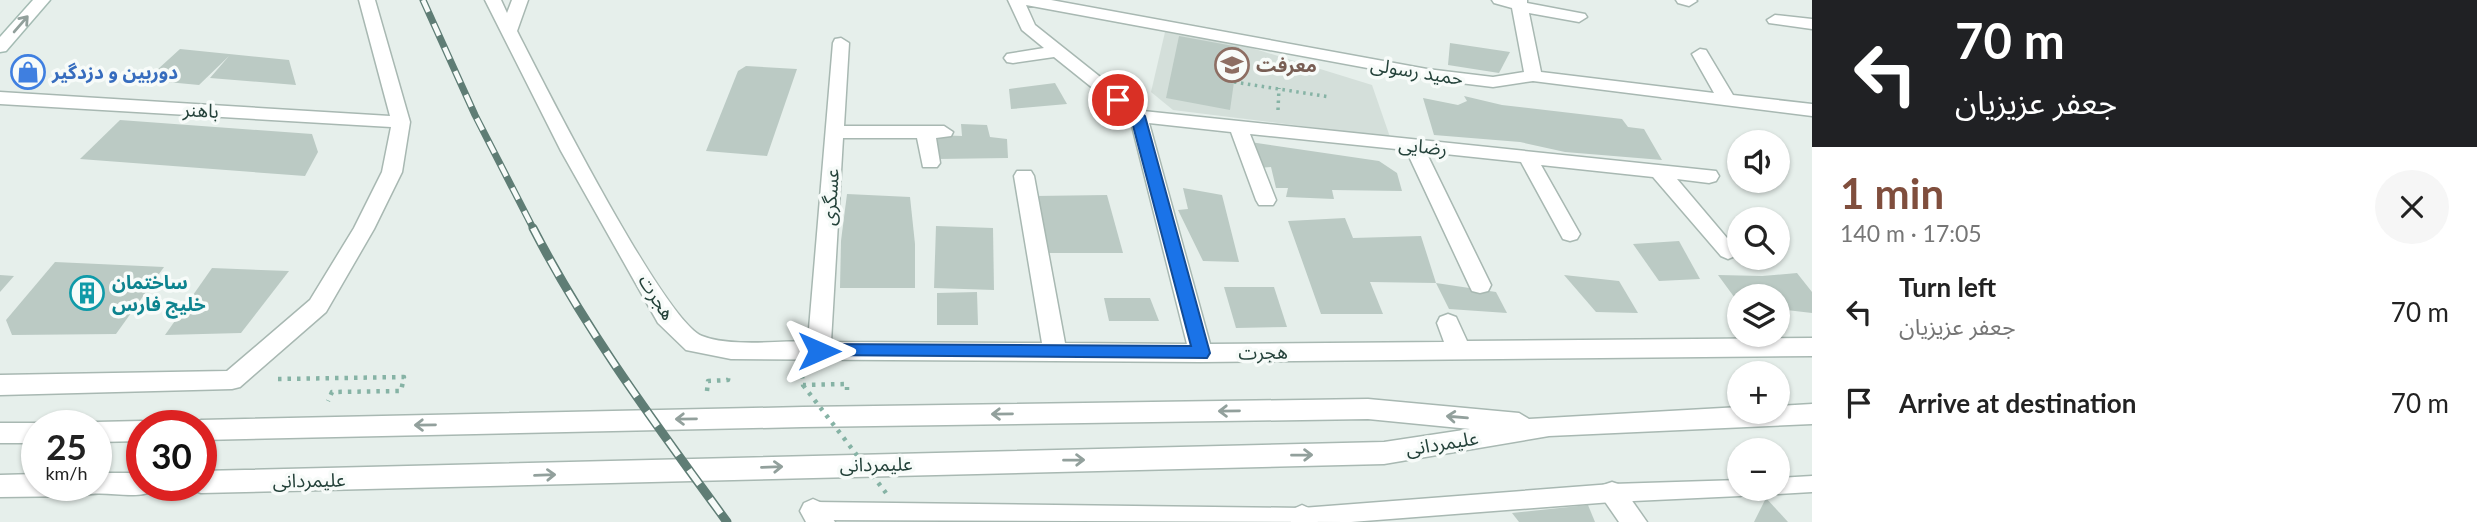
<!DOCTYPE html>
<html lang="en">
<head>
<meta charset="utf-8">
<style>
	body { margin:0; font-family:Lato,"Noto Sans Arabic",sans-serif; background:#f6f6f6; color:#222; height:100vh; display:flex; flex-direction:column; font-size:26px; white-space:nowrap }
	* { box-sizing:border-box; margin:0 }
	p { font-size:23px; color:#767676 }
	.icon { flex:none; width:38px; height:38px; fill:none; stroke:currentColor; stroke-width:2; stroke-linecap:round; stroke-linejoin:round }
	.map { position:relative; flex:1; overflow:hidden }
	.sheet { display:flex; flex-direction:column; background:#fff; width:665px }
	.sheet>* { flex:none }
	.banner { background:#202124; color:#fff; overflow:hidden }
	.controls { position:absolute; left:1727px; top:130px; display:grid; gap:14px }
	.controls a { display:grid; place-items:center; width:63px; height:63px; border-radius:50%; background:#fff; box-shadow:0 2px 5px #0004; font-size:35px }
	.speed { position:absolute; left:21px; top:410px; display:flex; gap:14px; font-size:35px; font-weight:700; text-align:center }
	.speed>* { display:grid; place-content:center; width:91px; height:91px; border-radius:50%; background:#fff; box-shadow:0 2px 5px #0004; line-height:1 }
	.speed small { font-size:18px; font-weight:400 }
	.speed .limit { border:10px solid #d22; background:#fff; color:#111 }
	.pin { position:absolute; display:grid; place-items:center; width:60px; height:60px; color:#fff; margin:-30px; border:4px solid #fff; border-radius:50%; box-shadow:0 2px 7px #0007 }
	.me { position:absolute; width:77px; margin:-38px; rotate:90deg; stroke-linejoin:round; filter:drop-shadow(0 0 5px #0008) }
	.turn { display:flex; align-items:center; gap:24px; height:147px; padding:0 28px; font-size:32px }
	.turn .icon { width:91px; height:91px; stroke-width:2.5 }
	.turn b { display:block; font-size:49px; line-height:60px }
	.round { display:grid; place-items:center; flex:none; width:74px; height:74px; border-radius:37px; background:#f6f6f6 }
	.head { display:flex; align-items:center; justify-content:space-between; height:119px; padding:0 28px }
	h1 { font-size:42px; font-weight:700; line-height:52px; color:#804e3d }
	ul { padding:0; list-style:none }
	li { display:flex; align-items:center; gap:21px; height:91px; padding:0 28px }
	li div { flex:1 }
	li b { display:block; font-size:26px }
	li em { font-style:normal }
	main { display:flex; flex:1; min-height:0 }
	.map>svg:first-child { display:block }
</style>
</head>
<body>
<main>
<div class="map">
<svg width="1812" height="522" viewBox="0 0 1812 522">
	<rect width="100%" height="100%" fill="#e6efeb"/>
	<path fill="#d4dfda" d="M1165,32L1242,45L1372,85L1390,137L1173,110L1151,92Z"/>
	<g fill="#bbcac4">
		<path d="M1179,36L1239,47L1230,110L1166,98Z"/>
		<path d="M1450,43L1510,52L1499,73L1448,65Z"/>
		<path d="M180,49L289,60L296,85L210,78L229,56L199,85L146,80Z"/>
		<path d="M746,66L797,69L767,156L706,151L738,71Z"/>
		<path d="M1055,83L1067,104L1011,109L1009,89Z"/>
		<path d="M1464,96L1502,105L1622,119L1628,127L1644,129L1662,160L1565,152L1520,142L1434,135L1423,98L1458,105L1467,101Z"/>
		<path d="M120,120L312,134L318,152L305,176L80,159Z"/>
		<path d="M961,124L987,125L990,137L1007,139L1008,158L937,159L935,135L962,136Z"/>
		<path d="M1250,142L1379,161L1397,173L1402,191L1332,190L1334,199L1286,197L1288,188H1276L1271,167L1258,168Z"/>
		<path d="M1183,188L1222,195L1239,262L1203,261L1178,210L1188,209Z"/>
		<path d="M847,194L910,197L915,244V288H840L841,241Z"/>
		<path d="M1107,195L1123,253H1046L1035,196Z"/>
		<path d="M1345,218L1353,238L1421,236L1436,283L1370,282L1383,314H1321L1288,221Z"/>
		<path d="M936,226L993,228L994,290L934,288Z"/>
		<path d="M1679,241L1700,279L1659,281L1633,244Z"/>
		<path d="M55,262L164,267L116,334L12,335L6,320Z"/>
		<path d="M212,268L289,271L241,333L165,335Z"/>
		<path d="M1797,273L1812,292V313L1778,309V296H1740V305L1718,275L1762,276Z"/>
		<path d="M0,275L14,276L0,292Z"/>
		<path d="M1564,275L1619,281L1638,313L1596,312Z"/>
		<path d="M1436,283L1496,292L1507,313L1449,309Z"/>
		<path d="M1224,287H1274L1287,327L1236,328Z"/>
		<path d="M977,292L978,325H937V293Z"/>
		<path d="M1104,298H1150L1159,321H1109Z"/>
		<path d="M1766,498L1788,522H1754Z"/>
		<path d="M1588,505L1595,522H1519L1512,513Z"/>
	</g>
	<g fill="none" stroke-linecap="round" stroke-linejoin="round">
		<g stroke="#a8b8b2" stroke-width="3">
			<g id="service">
				<path d="M1812,476V492L1778,494L1771,492L1770,488H1778V478Z"/>
				<path d="M1740,480V488H1749L1747,494L1740,496L1612,502L1351,522L813,520L806,517L803,511L806,505L813,502L1302,508L1612,484Z"/>
			</g>
		</g>
		<g stroke="#a8b8b2" stroke-width="3">
			<g id="minor">
				<path d="M359,0H375L410,122L402,172L374,229L326,312L240,387L232,389L0,395V375L227,371L310,300L354,228L382,172L391,127L0,104V92L390,116Z"/>
				<path d="M485,0H501L507,13L512,0H528L517,31C542,80 664,321 702,336C729,347 779,341 808,341L833,43L835,39L841,38L849,43L844,126H944L953,132L951,136L936,138L940,163L937,167H923L917,138H843L831,342L1042,343L1014,176L1017,171H1031L1034,176L1065,343L1187,344L1130,118L1054,57L1013,63L1007,62L1004,58L1007,54L1044,48L1022,30L1008,0H1051L1427,69L1493,77L1524,72L1512,8L1494,3L1492,0H1527V3L1585,14L1587,17L1579,22L1529,13L1541,72L1714,93L1692,54L1700,49L1706,50L1733,95L1812,104V116L1533,81L1493,87L1427,79L1026,5L1035,25L1143,111L1716,171L1719,176L1716,181L1709,183L1677,179L1738,251L1735,256L1728,259L1721,256L1653,177L1541,165L1580,234L1577,239L1570,241L1563,239L1521,162L1426,152L1491,285L1488,291L1480,293L1472,291L1469,285L1406,150L1250,134L1276,200L1273,205H1259L1256,200L1231,132L1149,123L1210,344L1444,342L1437,323L1440,317L1448,314L1456,317L1467,341L1812,338V356L1201,362L731,359L686,350L658,323L561,151Z"/>
				<path d="M1676,0H1696L1697,1L1689,6L1678,3Z"/>
				<path d="M1775,15L1812,19V29L1769,23L1767,20Z"/>
				<path d="M1612,482L1621,485L1647,522H1619L1599,493L1603,485Z"/>
				<path d="M813,499L822,503L835,522H806L800,511L804,503Z"/>
				<path d="M1302,505L1311,509L1318,522H1291L1289,517L1293,509Z"/>
			</g>
		</g>
		<g stroke="#a8b8b2" stroke-width="3">
			<g id="tertiary">
				<path d="M1368,399L1519,413L1529,419L1740,407V411H1778V406L1812,404V424L1549,436L1384,464L201,493L192,490L190,485H201V471L1384,442L1470,429L1368,419L803,427L201,440V425H191L201,420L803,407Z"/>
				<path d="M142,421L151,425H142V441L96,442V425H87L96,422Z"/>
				<path d="M0,423H37L44,425H37V443H0Z"/>
				<path d="M96,473H142V485H154L151,492C129,500 103,489 82,496L0,497V475L37,474V485H96Z"/>
			</g>
		</g>
		<g stroke="#a4bbb3" stroke-width="3">
			<path id="secondary" d="M33,0H50L6,51L0,52V37Z"/>
		</g>
		<g stroke="#86b3a5" stroke-width="3.5" stroke-dasharray="2.5 4.5" stroke-linecap="butt">
			<path d="M1234,82L1330,97"/>
			<path d="M1278,110L1279,88"/>
		</g>
		<g stroke="#86b3a5" stroke-width="4.5" stroke-dasharray="3.5 6" stroke-linecap="butt">
			<path d="M802,375L803,385L847,384V390"/>
			<path d="M278,379L404,377L401,391L332,392L328,401"/>
			<path d="M707,391L708,381L728,380L729,375"/>
		</g>
		<use href="#service" fill="#fff" fill-rule="evenodd"/>
		<use href="#minor" fill="#fff" fill-rule="evenodd"/>
		<use href="#tertiary" fill="#fff" fill-rule="evenodd"/>
		<use href="#secondary" fill="#fff" fill-rule="evenodd"/>
		<g stroke="#5f7d75" stroke-width="7">
			<path id="rail-far1" d="M423,0L475,115L534,230"/>
		</g>
		<g stroke="#5f7d75" stroke-width="9">
			<path id="rail" d="M533,228C587,333 658,427 727,522"/>
		</g>
		<use href="#rail-far1" stroke="#f7fbf9" stroke-width="4.5" stroke-dasharray="13" stroke-linecap="butt"/>
		<use href="#rail" stroke="#f7fbf9" stroke-width="6" stroke-dasharray="18" stroke-linecap="butt"/>
		<path stroke="#86b3a5" stroke-width="4.5" stroke-dasharray="3.5 6" stroke-linecap="butt" d="M803,385L886,493"/>
	</g>
	<defs><path id="oneway-shaft" d="M-6 0H5M1.5-3L5.5 0L1.5 3" fill="none" stroke-width="1.6" stroke-linecap="round" stroke-linejoin="round" transform="scale(1.75)"/></defs>
	<g stroke="#92a09c">
		<use href="#oneway-shaft" transform="translate(21 24) rotate(-49)"/>
		<use href="#oneway-shaft" transform="translate(1229 411) rotate(179)"/>
		<use href="#oneway-shaft" transform="translate(1002 414) rotate(179)"/>
		<use href="#oneway-shaft" transform="translate(1457 417) rotate(-175)"/>
		<use href="#oneway-shaft" transform="translate(686 419) rotate(179)"/>
		<use href="#oneway-shaft" transform="translate(425 425) rotate(179)"/>
		<use href="#oneway-shaft" transform="translate(1302 455) rotate(-1)"/>
		<use href="#oneway-shaft" transform="translate(1074 460) rotate(-1)"/>
		<use href="#oneway-shaft" transform="translate(772 467) rotate(-2)"/>
		<use href="#oneway-shaft" transform="translate(545 475) rotate(-2)"/>
	</g>
	<path fill="#1a73e8" stroke="#114b97" stroke-width="2" d="M1118,96L1145,116L1210,353L1207,358L813,355L810,351L813,346L819,344L1191,346L1131,118L1111,100Z"/>
	<defs>
		<g id="school-ring" transform="scale(1.75)"><circle r="9.5" fill="#f7fbf9" stroke="#8d6e63" stroke-width="1.5"/><path d="M0-5L7-2L0 1L-7-2ZM-4 1L0 2.5L4 1V4Q0 6-4 4Z" fill="#8d6e63"/></g>
		<g id="shop-ring" transform="scale(1.75)"><circle r="9.5" fill="#f7fbf9" stroke="#3f7fe0" stroke-width="1.5"/><path d="M-5-2.5h2.3a2.7 3.5 0 0 1 5.4 0H5L5.5 6h-11ZM-1.5-2.5h3a1.5 2.3 0 0 0-3 0Z" fill="#3f7fe0"/></g>
		<g id="building-ring" transform="scale(1.75)"><circle r="9.5" fill="#f7fbf9" stroke="#0f9aa8" stroke-width="1.5"/><path d="M-4-6H4V6H1V3H-1V6H-4ZM-2.5-4.3h1.7v1.8h-1.7ZM.8-4.3h1.7v1.8H.8ZM-2.5-1h1.7V.8h-1.7ZM.8-1h1.7V.8H.8Z" fill="#0f9aa8"/></g>
	</defs>
	<g fill-rule="evenodd">
		<use href="#school-ring" x="1232" y="65"/>
		<use href="#shop-ring" x="28" y="72"/>
		<use href="#building-ring" x="87" y="293"/>
	</g>
	<g text-anchor="middle" stroke-width="7" stroke-linejoin="round" paint-order="stroke">
		<g font-size="19" font-weight="bold" fill="#785e54" stroke="#f7fbf9" text-anchor="start">
			<text x="1256" y="72">معرفت</text>
		</g>
		<g font-size="19" fill="#24423a" stroke="#f7fbf9">
			<text transform="translate(1417 71) rotate(9)" y="7">حمید رسولی</text>
			<text transform="translate(201 110) rotate(3)" y="7">باهنر</text>
			<text transform="translate(1423 146) rotate(6)" y="7">رضایی</text>
			<text transform="translate(830 197) rotate(-86)" y="7">عسگری</text>
			<text transform="translate(657 297) rotate(57)" y="7">هجرت</text>
			<text transform="translate(1263 352) rotate(-1)" y="7">هجرت</text>
			<text transform="translate(1442 443) rotate(-9)" y="7">علیمردانی</text>
			<text transform="translate(876 464) rotate(-1)" y="7">علیمردانی</text>
			<text transform="translate(309 480) rotate(-1)" y="7">علیمردانی</text>
		</g>
		<g font-size="19" font-weight="bold" fill="#366cbe" stroke="#f7fbf9" text-anchor="start">
			<text x="52" y="79">دوربین و دزدگیر</text>
		</g>
		<g font-size="19" font-weight="bold" fill="#0d838f" stroke="#f7fbf9" text-anchor="start">
			<text x="112" y="289">ساختمان<tspan x="112" dy="22">خلیج فارس</tspan></text>
		</g>
	</g>
</svg>
<div class="controls">
<a><svg class="icon" aria-label="sound" viewBox="0 0 24 24"><path d="M4 9h4l5-4v14l-5-4H4zM17 9q2 3 0 6"/></svg></a>
<a><svg class="icon" aria-label="search" viewBox="0 0 24 24"><circle cx="10" cy="10" r="6"/><path d="M15 15l6 6"/></svg></a>
<a><svg class="icon" aria-label="layers" viewBox="0 0 24 24"><path d="M12 4l9 5-9 5-9-5zM3 14l9 5 9-5"/></svg></a>
<a>+</a>
<a>−</a>
</div>
<div class="speed"><div>25<small>km/h</small></div><div class="limit">30</div></div>
<div class="pin" style="left:1118px;top:100px;background:#d93025"><svg class="icon" aria-label="arrive" viewBox="0 0 24 24"><path d="M6 21V4h12l-3 4 3 4H6"/></svg></div>
<svg class="me" style="left:819px;top:351px" viewBox="-20 -20 40 40"><path d="M0-17L14 15 0 8-14 15z" fill="#1a73e8" stroke="#fff" stroke-width="4"/></svg>
</div>
<section class="sheet">
<div class="banner">
<div class="turn"><svg class="icon" aria-label="left" viewBox="0 0 24 24"><path d="M17 20v-9H6M10 6l-5 5 5 5"/></svg><div><b>70 m</b>جعفر عزیزیان</div></div>
</div>
<div class="head"><div><h1>1 min</h1><p>140 m · 17:05</p></div><a class="round"><svg class="icon" aria-label="close" viewBox="0 0 24 24"><path d="M6 6l12 12M18 6L6 18"/></svg></a></div>
<ul>
<li><svg class="icon" aria-label="left" viewBox="0 0 24 24"><path d="M17 20v-9H6M10 6l-5 5 5 5"/></svg><div><b>Turn left</b><p>جعفر عزیزیان</p></div><em>70 m</em></li>
<li><svg class="icon" aria-label="arrive" viewBox="0 0 24 24"><path d="M6 21V4h12l-3 4 3 4H6"/></svg><div><b>Arrive at destination</b></div><em>70 m</em></li>
</ul>
</section>
</main>
</body>
</html>
